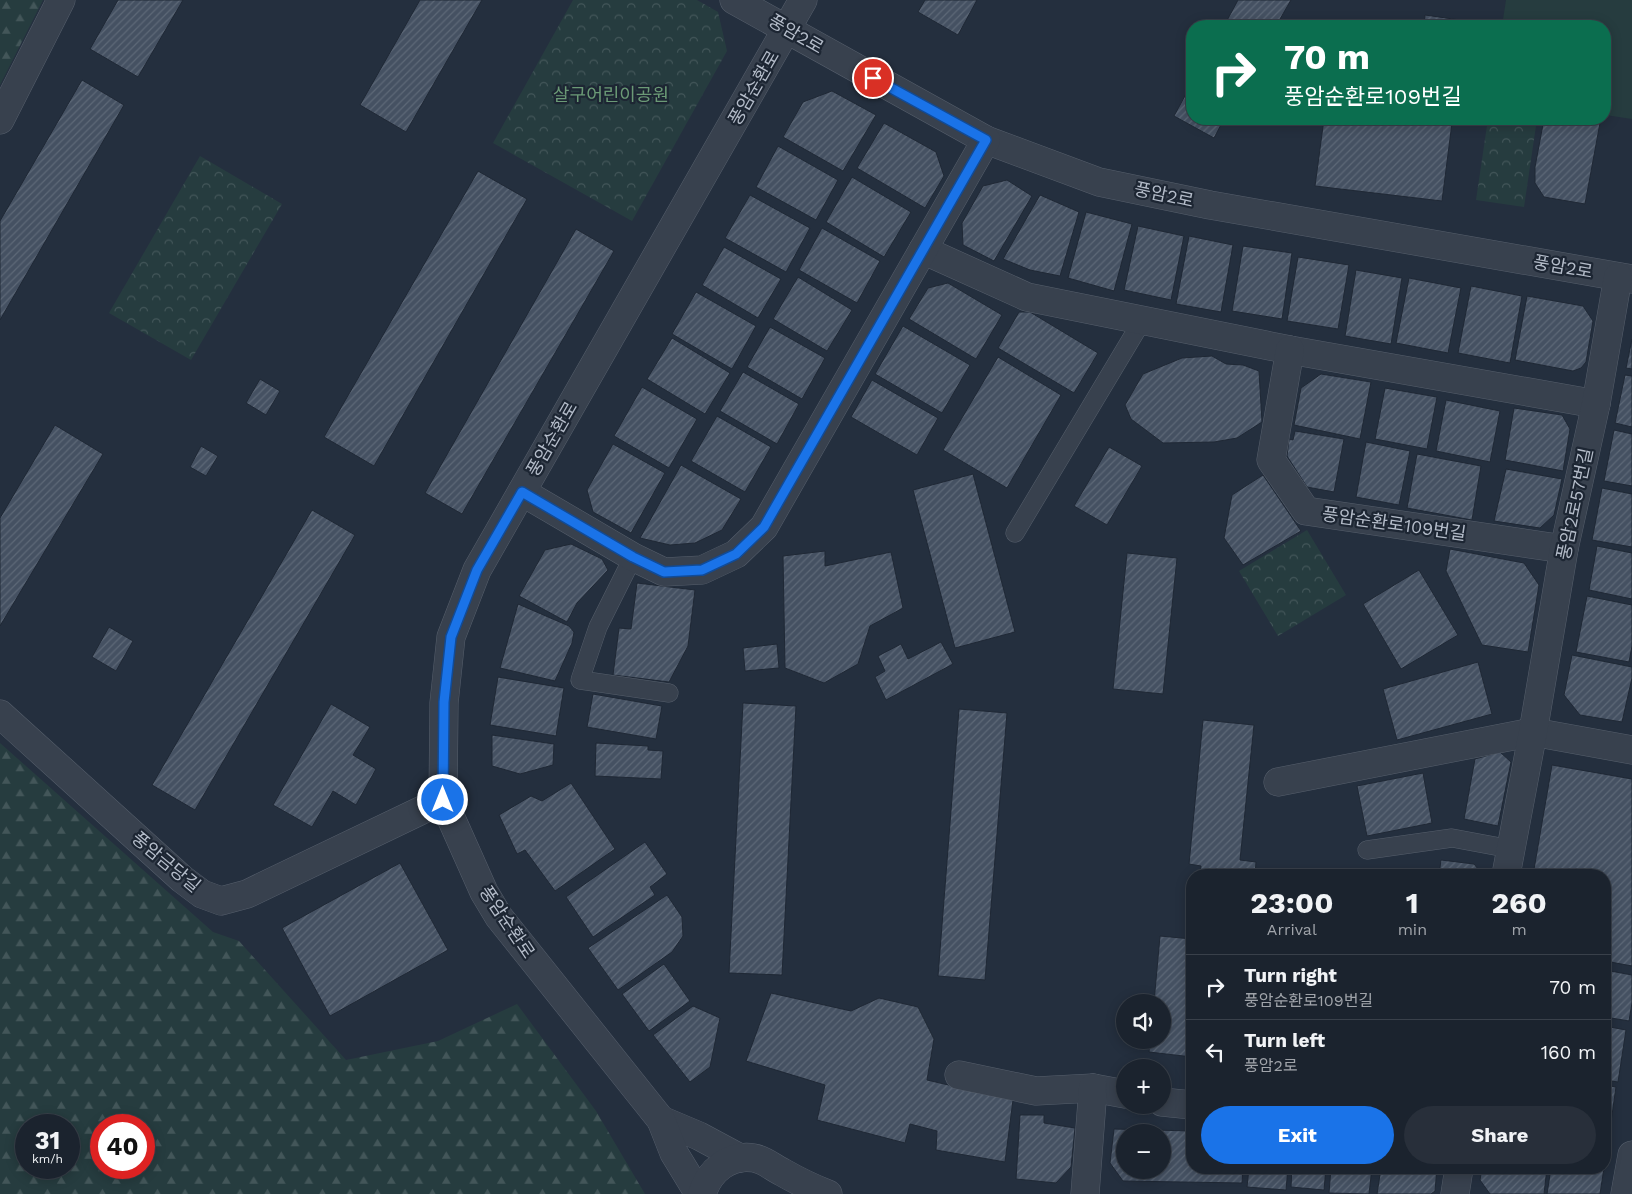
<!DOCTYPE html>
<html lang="en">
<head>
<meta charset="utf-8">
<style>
	body { margin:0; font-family:"Work Sans","Noto Sans KR",sans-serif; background:#282f3a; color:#f1f3f6; height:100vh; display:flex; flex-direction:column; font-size:19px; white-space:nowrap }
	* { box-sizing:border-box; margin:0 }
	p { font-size:16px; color:#a0a4aa }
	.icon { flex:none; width:28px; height:28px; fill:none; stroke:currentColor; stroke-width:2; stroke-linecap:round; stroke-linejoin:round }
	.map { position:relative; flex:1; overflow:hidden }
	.sheet { position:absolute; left:1186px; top:869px; width:425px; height:305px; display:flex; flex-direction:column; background:#1b232e; border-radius:20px; box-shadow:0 2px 12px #0003,0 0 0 1px #39404a }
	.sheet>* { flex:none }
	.banner { position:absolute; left:1186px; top:20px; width:425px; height:105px; border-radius:20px; box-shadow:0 2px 12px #0003,0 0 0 1px #39404a; background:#0b6e4f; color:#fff; overflow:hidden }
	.controls { position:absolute; left:1116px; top:994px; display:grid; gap:10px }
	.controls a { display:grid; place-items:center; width:55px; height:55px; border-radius:50%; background:#1b232e; box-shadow:0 2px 12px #0003,0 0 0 1px #39404a; font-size:25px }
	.speed { position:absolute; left:15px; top:1114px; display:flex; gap:10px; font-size:25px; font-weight:700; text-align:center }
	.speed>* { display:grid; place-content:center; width:65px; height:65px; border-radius:50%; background:#1b232e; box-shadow:0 2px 12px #0003,0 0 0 1px #39404a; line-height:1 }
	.speed small { font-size:12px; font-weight:400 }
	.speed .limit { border:8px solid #d22; background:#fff; color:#111 }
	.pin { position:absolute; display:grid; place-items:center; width:42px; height:42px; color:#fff; margin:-21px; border:2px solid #fff; border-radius:50%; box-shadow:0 1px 5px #0007 }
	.me { position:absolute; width:55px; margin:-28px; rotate:0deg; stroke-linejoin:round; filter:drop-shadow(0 0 4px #0008) }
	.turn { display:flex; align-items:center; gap:18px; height:105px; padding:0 15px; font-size:22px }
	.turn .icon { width:65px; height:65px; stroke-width:2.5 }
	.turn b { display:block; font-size:35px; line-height:42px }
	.eta { display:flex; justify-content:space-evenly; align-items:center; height:85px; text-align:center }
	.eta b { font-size:30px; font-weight:700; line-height:35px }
	.action { display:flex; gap:10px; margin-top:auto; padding:10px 15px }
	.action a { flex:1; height:58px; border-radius:30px; background:#1a73e8; color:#fff; font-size:20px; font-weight:700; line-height:58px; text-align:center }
	.action a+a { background:#282f3a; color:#f1f3f6 }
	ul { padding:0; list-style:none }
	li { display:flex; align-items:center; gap:15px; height:65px; padding:0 15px; border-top:1px solid #39404a }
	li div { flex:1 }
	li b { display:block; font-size:19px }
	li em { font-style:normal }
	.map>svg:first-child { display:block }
</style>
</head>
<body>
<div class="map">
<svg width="1632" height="1194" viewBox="0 0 1632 1194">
	<defs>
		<pattern id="forest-firs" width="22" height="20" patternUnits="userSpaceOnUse" patternTransform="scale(1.25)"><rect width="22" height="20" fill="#263c3f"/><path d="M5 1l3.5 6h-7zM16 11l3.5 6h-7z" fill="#435659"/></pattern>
		<pattern id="park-crowns" width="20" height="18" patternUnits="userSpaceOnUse" patternTransform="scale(1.25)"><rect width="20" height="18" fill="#263c3f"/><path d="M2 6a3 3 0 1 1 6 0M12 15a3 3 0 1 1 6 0" fill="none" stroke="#435659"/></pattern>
		<pattern id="building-hatch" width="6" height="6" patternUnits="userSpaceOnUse" patternTransform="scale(1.25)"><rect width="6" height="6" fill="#455162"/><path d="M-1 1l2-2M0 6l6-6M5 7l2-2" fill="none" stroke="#5d6877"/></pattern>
	</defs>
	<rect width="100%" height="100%" fill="#242f3e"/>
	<g fill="url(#forest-firs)" fill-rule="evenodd">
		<path d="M0,0H43L0,85Z"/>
		<path d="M0,743L213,932L239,941L346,1060L438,1041L517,1004L596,1111L645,1194H0ZM26,1125H69V1168H26ZM101,1125H144V1168H101Z"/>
	</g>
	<g fill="url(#park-crowns)">
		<path d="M573,0H697L718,12L727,51L632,221L493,143Z"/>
		<path d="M1488,119H1537L1524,207L1476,200Z"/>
		<path d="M200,156L282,204L191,360L109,313Z"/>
		<path d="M1307,530L1346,595L1278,636L1239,571Z"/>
	</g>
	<path fill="#263c3f" d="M1506,0H1632V119L1605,115V26H1502Z"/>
	<g fill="url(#building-hatch)" stroke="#1f2835" fill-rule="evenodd">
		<path d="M118,0H183L138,77L90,49Z"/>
		<path d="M420,0H482L406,132L360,105Z"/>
		<path d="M925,0H977L958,35L918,12Z"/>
		<path d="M1238,0H1291L1276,26H1224Z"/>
		<path d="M1425,15L1474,22V26H1424Z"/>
		<path d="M82,80L124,105L0,320V221Z"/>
		<path d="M1192,83V119H1224L1214,138L1174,116Z"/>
		<path d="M832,91L876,115L843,171L783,137L803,102Z"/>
		<path d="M1324,119H1420L1452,123L1442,201L1315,186Z"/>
		<path d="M1544,119H1577L1600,123L1585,204L1544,197L1535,183V167Z"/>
		<path d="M884,123L936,152L944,176L925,208L857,168Z"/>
		<path d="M778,146L838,180L816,220L756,187Z"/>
		<path d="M478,171L527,199L374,466L324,437Z"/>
		<path d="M852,177L911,212L884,257L826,222Z"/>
		<path d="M1007,180L1032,196L994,261L963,245L962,223L983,186Z"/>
		<path d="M750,195L810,228L786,272L725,238Z"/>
		<path d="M1040,195L1079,212L1060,276L1030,270L1003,259Z"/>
		<path d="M1086,212L1132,224L1114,291L1068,278Z"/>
		<path d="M1138,226L1184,236L1171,300L1124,290Z"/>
		<path d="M822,228L880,261L857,303L799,270Z"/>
		<path d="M576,229L614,251L462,514L425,493Z"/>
		<path d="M1189,236L1233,245L1221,312L1176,304Z"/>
		<path d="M1243,246L1292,253L1282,319L1232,311Z"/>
		<path d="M724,247L781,279L758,318L702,285Z"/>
		<path d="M1298,257L1349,265L1338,329L1287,321Z"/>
		<path d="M1356,270L1402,278L1391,344L1345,336Z"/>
		<path d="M798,277L852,310L827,351L773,319Z"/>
		<path d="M1409,278L1461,288L1448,353L1396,343Z"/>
		<path d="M948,283L1002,315L976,359L909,319L928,288Z"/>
		<path d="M1471,286L1522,296L1510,363L1458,353Z"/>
		<path d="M696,292L756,326L732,369L672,334Z"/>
		<path d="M1527,296L1583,306L1593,321L1586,362L1581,368L1573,371L1515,360Z"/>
		<path d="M1019,312H1030L1098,353L1074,393L998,348Z"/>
		<path d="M903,326L970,365L942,413L875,374Z"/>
		<path d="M770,327L825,358L802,399L747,367Z"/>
		<path d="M672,338L730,373L705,414L647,379Z"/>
		<path d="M1632,339V369L1626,368Z"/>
		<path d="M1212,356L1226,364L1243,365L1259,371L1262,422L1237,438L1214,442L1163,443L1131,419L1125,405L1143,374L1182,358Z"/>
		<path d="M998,357L1061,395L1007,488L943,450Z"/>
		<path d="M743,372L799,404L777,444L720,411Z"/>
		<path d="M1321,374L1371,382L1360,439L1294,425L1301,388Z"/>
		<path d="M1625,375L1632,376V427L1615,423Z"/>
		<path d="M260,379L280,391L266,415L246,403Z"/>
		<path d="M872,380L938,418L917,455L851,417Z"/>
		<path d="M642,387L697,419L669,468L614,436Z"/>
		<path d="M1385,388L1437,397L1427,449L1375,439Z"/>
		<path d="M1446,400L1500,411L1490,462L1436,451Z"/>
		<path d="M1514,408L1562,415L1570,429L1563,471L1505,460Z"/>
		<path d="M717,416L771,447L745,492L691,461Z"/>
		<path d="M55,425L103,454L0,626V518Z"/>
		<path d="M1614,430L1632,434V486L1604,481Z"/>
		<path d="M1295,431L1344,439L1334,492L1307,487L1287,456L1289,439L1293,440Z"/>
		<path d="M1366,442L1410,451L1399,505L1356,497Z"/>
		<path d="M613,444L665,473L631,533L593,512L587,490Z"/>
		<path d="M201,446L218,456L206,476L190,467Z"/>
		<path d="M1109,447L1142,466L1107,525L1074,506Z"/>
		<path d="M1417,454L1481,466L1472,520L1407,508Z"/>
		<path d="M681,465L741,499L722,530L695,543L670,545L640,538Z"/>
		<path d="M1506,469L1562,479L1554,515L1540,528L1494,521Z"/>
		<path d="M973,474L1015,632L955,648L913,490Z"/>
		<path d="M1263,475L1301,531L1243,565L1224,538L1232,495Z"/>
		<path d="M1602,488L1632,494V547L1592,540Z"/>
		<path d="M312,510L355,535L195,810L152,785Z"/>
		<path d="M571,544L602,559L608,570L577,603L567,622L519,596L545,550Z"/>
		<path d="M1597,546L1632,553V599L1589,590Z"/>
		<path d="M1450,549L1524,563L1539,585L1528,652L1482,645L1446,571Z"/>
		<path d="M825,551V566L891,552L903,608L870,626L858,664L824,683L785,668L783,556Z"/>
		<path d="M1127,553L1177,558L1163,694L1113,689Z"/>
		<path d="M1419,570L1458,635L1401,669L1363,604Z"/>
		<path d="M637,583L695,590L688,646L669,682L613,675L619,628L631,629Z"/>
		<path d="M1587,596L1632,605V646L1629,662L1576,652Z"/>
		<path d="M518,604L569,626L574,632L572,643L555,681L500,668Z"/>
		<path d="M109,627L133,641L116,671L92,657Z"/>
		<path d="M941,642L953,664L886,700L875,677L885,671L878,656L901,644L908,659Z"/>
		<path d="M777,644L779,668L745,671L743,648Z"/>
		<path d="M1572,655L1632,667V678L1622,722L1580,715L1564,695Z"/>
		<path d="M1478,662L1492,714L1397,740L1383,689Z"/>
		<path d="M498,677L564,688L556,736L490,725Z"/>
		<path d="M593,694L662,706L656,739L587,727Z"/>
		<path d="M743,703L796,706L782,975L729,973Z"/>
		<path d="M331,704L370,727L353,755L376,769L356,805L333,791L312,827L273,805Z"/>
		<path d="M959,709L1007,713L985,980L938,976Z"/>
		<path d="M1203,720L1254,725L1240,860L1256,862L1255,875H1200L1201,866L1189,864Z"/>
		<path d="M492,735L554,744L553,765L520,774L492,766Z"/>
		<path d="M596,743L648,746V750L663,751L661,779L595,776Z"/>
		<path d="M1500,752L1511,762L1498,826L1464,819L1475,759Z"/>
		<path d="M1552,765L1632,779V966L1605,961V875H1533Z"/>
		<path d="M1423,773L1432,823L1367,836L1357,786Z"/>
		<path d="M571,783L615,849L555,891L525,850L517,854L499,815L531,796L542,801Z"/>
		<path d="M645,842L667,874L650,887L655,895L593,937L566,897Z"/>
		<path d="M1441,860L1474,864L1483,875H1439Z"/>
		<path d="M400,863L448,950L330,1016L282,928Z"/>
		<path d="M667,895L682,917L683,936L672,952L618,990L588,948Z"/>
		<path d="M1160,936L1192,939V1057L1149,1052L1150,1040H1162V1002H1154Z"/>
		<path d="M664,964L690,1001L649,1031L622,994Z"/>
		<path d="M1605,970L1632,975V1003L1629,1021L1605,1017Z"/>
		<path d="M771,993L851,1011L879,998L918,1007L934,1039L927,1080L1013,1100L1005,1162L936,1150L937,1131L910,1124L905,1143L817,1120L825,1085L746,1061Z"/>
		<path d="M693,1006L720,1018L710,1067L690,1082L653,1035Z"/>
		<path d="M1605,1026L1626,1030L1618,1082L1605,1080Z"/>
		<path d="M1605,1085L1616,1087L1607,1150L1605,1149Z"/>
		<path d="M1020,1115H1044V1123L1075,1128L1071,1167L1056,1183L1016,1179Z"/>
		<path d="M1114,1129L1192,1131V1168H1243L1242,1183L1123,1181L1110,1163ZM1125,1132H1162V1170H1125Z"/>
		<path d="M1249,1168H1288L1286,1190L1247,1187Z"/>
		<path d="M1292,1168H1326L1324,1190L1291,1187Z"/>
		<path d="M1331,1168H1372L1369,1194L1329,1193Z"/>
		<path d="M1381,1168H1437L1435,1191L1431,1194H1377Z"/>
		<path d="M1482,1168H1547L1544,1194H1490L1480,1180Z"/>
		<path d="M1551,1168H1604L1600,1194H1547Z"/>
	</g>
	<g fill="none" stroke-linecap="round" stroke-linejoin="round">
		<g stroke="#565f6c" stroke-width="19">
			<g id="service">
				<path d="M1015,533L1142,321"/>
				<path d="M633,557L598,627L580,680L669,693"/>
				<path d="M1367,850L1452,838L1511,849"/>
			</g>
		</g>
		<g stroke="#565f6c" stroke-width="29">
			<g id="minor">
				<path d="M734,0L986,140L1099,182L1210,205L1632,279"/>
				<path d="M0,120L61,0"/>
				<path d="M923,250L1027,297L1290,350L1596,404"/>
				<path d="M1290,350L1271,460L1306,511L1564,549"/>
				<path d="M522,492L633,557L664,572L702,570L736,554L764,527L986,140"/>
				<path d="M0,714L182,879L202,894L221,901L247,894L443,800"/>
				<path d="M1278,782L1533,732L1632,750"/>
				<path d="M1506,875L1533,732L1564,549L1596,404L1618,277"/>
				<path d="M959,1075L1036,1091L1093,1088L1125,1094"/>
				<path d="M1162,1102L1192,1105"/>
				<path d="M1085,1194L1093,1088"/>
				<path d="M1455,1194L1459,1168"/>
				<path d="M1625,1194L1632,1155"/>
			</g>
		</g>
		<g stroke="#565f6c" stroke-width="29">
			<g id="tertiary">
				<path d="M661,1120L699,1136L740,1158"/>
				<path d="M699,1194L674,1153L661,1120L499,917L484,892L443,800L444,703L451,637L477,570L803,0"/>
				<path d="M702,1194C709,1171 729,1154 754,1158C765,1160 772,1167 782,1172C796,1180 812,1188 828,1194"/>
			</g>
		</g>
		<use href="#service" stroke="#38414e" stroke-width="18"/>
		<use href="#minor" stroke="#38414e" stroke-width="28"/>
		<use href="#tertiary" stroke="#38414e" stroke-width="28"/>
	</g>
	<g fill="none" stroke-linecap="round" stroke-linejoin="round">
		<g stroke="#114b97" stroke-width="12">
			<path id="route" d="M443,800L444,702L451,637L477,570L522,492L633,557L664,572L702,570L736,554L764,527L986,140L873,78"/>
		</g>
		<use href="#route" stroke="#1a73e8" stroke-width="9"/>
	</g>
	<g text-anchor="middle" stroke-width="4.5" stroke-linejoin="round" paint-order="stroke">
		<g font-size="18" fill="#b4bcc9" stroke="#1d2633">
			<text transform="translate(796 34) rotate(30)" y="6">풍암2로</text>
			<text transform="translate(754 88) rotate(-60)" y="6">풍암순환로</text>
			<text transform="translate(1164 195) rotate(12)" y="6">풍암2로</text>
			<text transform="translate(1563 267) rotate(10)" y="6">풍암2로</text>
			<text transform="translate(552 439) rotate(-60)" y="6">풍암순환로</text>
			<text transform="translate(1575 504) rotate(-78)" y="6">풍암2로57번길</text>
			<text transform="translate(1394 524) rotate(8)" y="6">풍암순환로109번길</text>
			<text transform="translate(166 862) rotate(40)" y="6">풍암금당길</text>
			<text transform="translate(507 922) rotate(56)" y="6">풍암순환로</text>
		</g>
		<g font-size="18" fill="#6b9a76" stroke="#1d2633">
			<text x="611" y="101">살구어린이공원</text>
		</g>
	</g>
</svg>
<div class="controls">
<a><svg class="icon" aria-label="sound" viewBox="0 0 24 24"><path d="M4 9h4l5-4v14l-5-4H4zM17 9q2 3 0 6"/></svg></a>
<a>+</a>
<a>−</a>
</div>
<div class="speed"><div>31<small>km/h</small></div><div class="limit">40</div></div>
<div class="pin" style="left:873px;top:78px;background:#d93025"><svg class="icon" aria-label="arrive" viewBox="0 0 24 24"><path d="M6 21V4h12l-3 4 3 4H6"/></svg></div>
<svg class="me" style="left:443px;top:800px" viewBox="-20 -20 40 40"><circle r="17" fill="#1a73e8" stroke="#fff" stroke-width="3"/><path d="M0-11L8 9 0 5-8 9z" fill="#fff"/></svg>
<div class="banner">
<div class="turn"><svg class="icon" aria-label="right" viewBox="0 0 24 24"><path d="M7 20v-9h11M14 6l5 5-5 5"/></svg><div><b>70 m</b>풍암순환로109번길</div></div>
</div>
<section class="sheet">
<div class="eta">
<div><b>23:00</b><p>Arrival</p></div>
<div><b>1</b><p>min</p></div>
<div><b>260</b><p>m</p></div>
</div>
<ul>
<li><svg class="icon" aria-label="right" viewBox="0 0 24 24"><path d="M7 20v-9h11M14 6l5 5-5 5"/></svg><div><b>Turn right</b><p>풍암순환로109번길</p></div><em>70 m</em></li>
<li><svg class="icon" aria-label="left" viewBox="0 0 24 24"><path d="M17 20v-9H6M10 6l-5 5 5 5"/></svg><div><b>Turn left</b><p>풍암2로</p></div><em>160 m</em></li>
</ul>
<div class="action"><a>Exit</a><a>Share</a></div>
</section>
</div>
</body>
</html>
